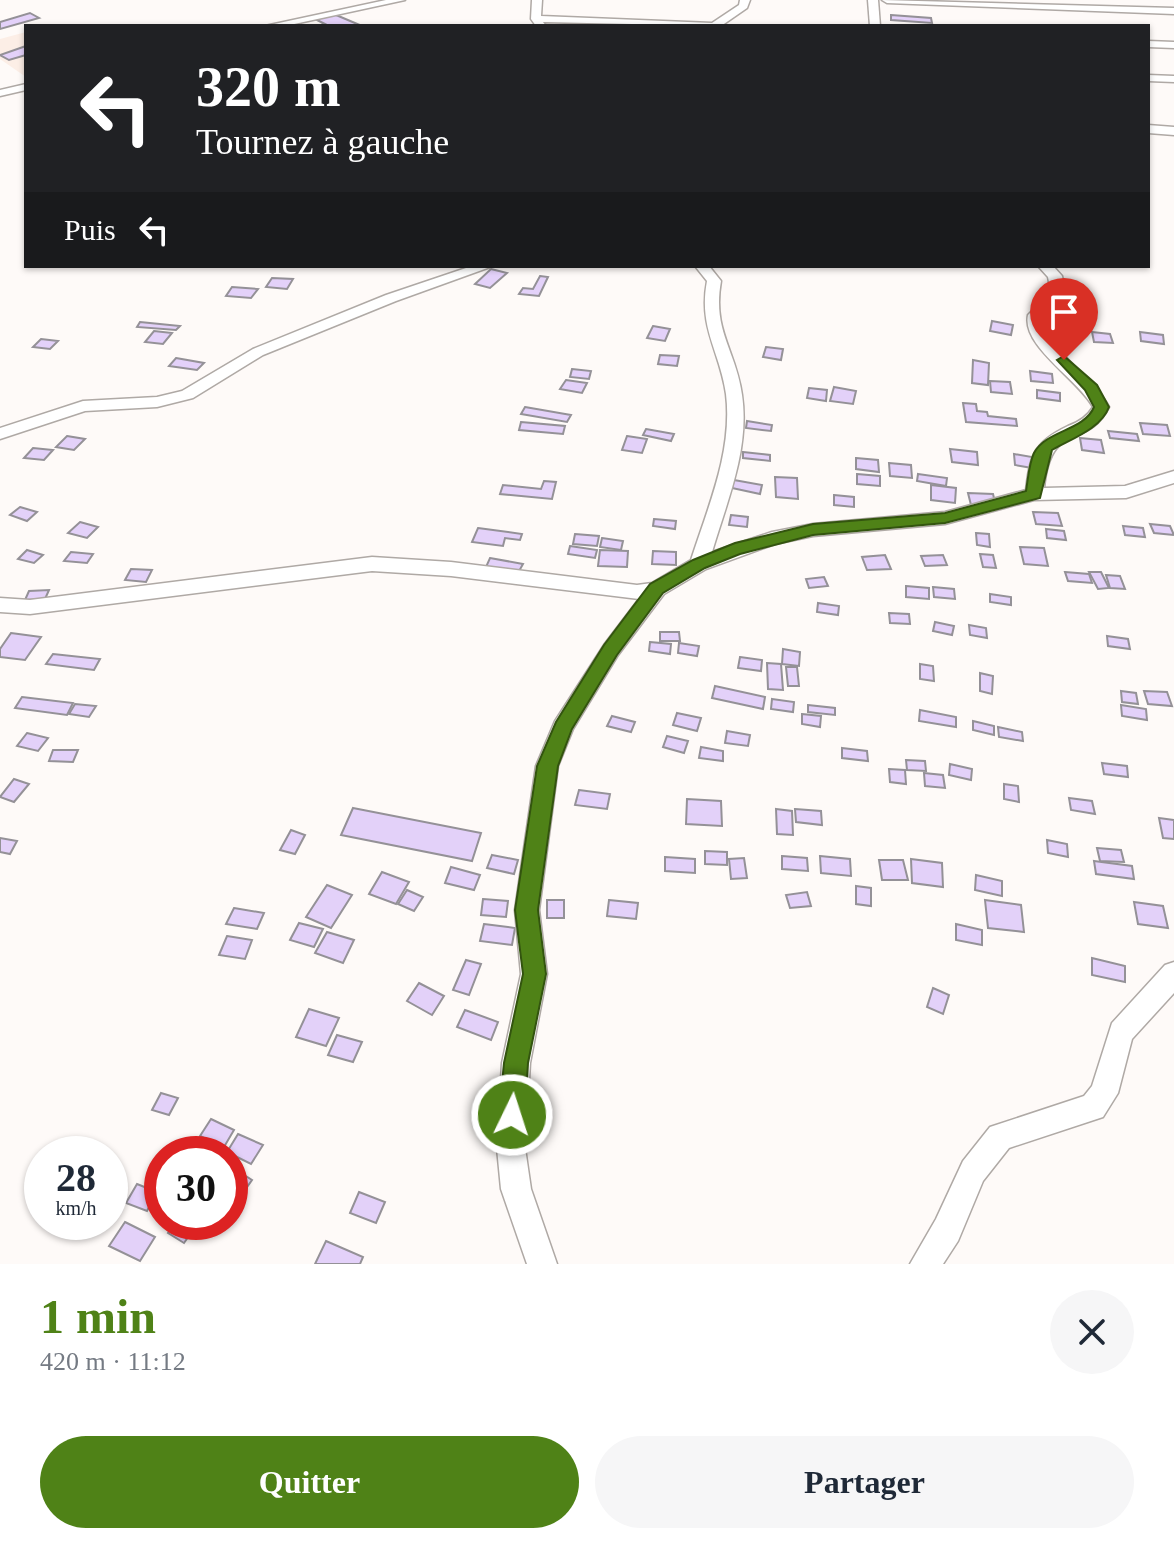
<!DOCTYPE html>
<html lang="fr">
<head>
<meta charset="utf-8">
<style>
	body { margin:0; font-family:Georgia,serif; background:#f6f6f7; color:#1f2937; height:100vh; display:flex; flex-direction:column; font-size:30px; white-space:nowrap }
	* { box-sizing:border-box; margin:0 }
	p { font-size:26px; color:#747a83 }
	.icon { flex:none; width:44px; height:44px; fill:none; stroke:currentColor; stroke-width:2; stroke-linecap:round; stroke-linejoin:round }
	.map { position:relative; height:1264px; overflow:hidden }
	.side { display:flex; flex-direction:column; background:#fff; flex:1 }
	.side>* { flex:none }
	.banner { position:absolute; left:24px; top:24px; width:1126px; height:244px; border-radius:0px; box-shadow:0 2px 6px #0004; background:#202124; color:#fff; overflow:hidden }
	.speed { position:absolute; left:24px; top:1136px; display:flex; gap:16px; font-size:40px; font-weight:700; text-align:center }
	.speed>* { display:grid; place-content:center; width:104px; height:104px; border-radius:50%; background:#fff; box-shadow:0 2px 6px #0004; line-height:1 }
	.speed small { font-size:20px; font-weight:400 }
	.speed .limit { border:12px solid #d22; background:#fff; color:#111 }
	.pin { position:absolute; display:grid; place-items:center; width:68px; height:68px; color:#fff; margin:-82px -34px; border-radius:50% 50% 50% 0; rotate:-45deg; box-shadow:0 0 8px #0007 }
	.pin .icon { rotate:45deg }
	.me { position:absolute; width:88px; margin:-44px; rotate:4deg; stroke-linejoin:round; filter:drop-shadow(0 0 6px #0008) }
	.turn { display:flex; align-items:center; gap:28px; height:168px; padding:0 40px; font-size:36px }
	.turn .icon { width:104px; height:104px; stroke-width:2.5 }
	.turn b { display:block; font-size:56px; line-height:68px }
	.then { display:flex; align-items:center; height:76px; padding:0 40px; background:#0003; gap:16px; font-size:30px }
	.round { display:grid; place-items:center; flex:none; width:84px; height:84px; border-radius:42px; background:#f6f6f7 }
	.head { display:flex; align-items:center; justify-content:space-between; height:136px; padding:0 40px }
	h1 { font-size:48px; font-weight:700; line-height:60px; color:#4f8217 }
	.primary-button { display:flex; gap:16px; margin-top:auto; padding:16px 40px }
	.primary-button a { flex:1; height:92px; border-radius:48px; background:#4f8217; color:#fff; font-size:32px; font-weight:700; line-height:92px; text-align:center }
	.primary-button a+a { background:#f6f6f7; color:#1f2937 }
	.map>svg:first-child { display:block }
</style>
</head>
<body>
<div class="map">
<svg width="1174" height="1264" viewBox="0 0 1174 1264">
	<rect width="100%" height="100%" fill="#fefaf8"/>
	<path fill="#fceee6" d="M26,32V77L0,59V39Z"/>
	<g fill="#e3d1f9" stroke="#949197" stroke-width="2">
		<path d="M329,12L362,26H317L325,24L311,17Z"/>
		<path d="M30,13L39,18L0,29V22Z"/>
		<path d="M891,15L931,18L932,23L891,20Z"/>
		<path d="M26,46V55L9,60L0,55Z"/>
		<path d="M491,269L507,273L490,288L475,284Z"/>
		<path d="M540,276L548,277L539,296L519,294L523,288L533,289Z"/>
		<path d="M272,278L293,279L287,289L266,287Z"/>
		<path d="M232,287L258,289L251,298L226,296Z"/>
		<path d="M992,321L1013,325L1011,335L990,331Z"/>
		<path d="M140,322L180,326L176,330L137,327Z"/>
		<path d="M653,326L670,329L665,341L647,338Z"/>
		<path d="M154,331L172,333L163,344L145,342Z"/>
		<path d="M1092,332L1110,334L1113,343L1094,342Z"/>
		<path d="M1140,332L1163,335L1164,344L1141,341Z"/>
		<path d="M41,339L58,341L50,349L33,347Z"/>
		<path d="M766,347L783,349L781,360L763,357Z"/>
		<path d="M660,355L679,356L677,366L658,364Z"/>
		<path d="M176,358L204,363L197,370L169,366Z"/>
		<path d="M973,360L989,363L988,385L972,383Z"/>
		<path d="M572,369L591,371L589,379L570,377Z"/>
		<path d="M1030,371L1052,374L1053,383L1031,381Z"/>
		<path d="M566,380L587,383L582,393L560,389Z"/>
		<path d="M990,381L1010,382L1012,394L991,392Z"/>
		<path d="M834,387L856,391L853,404L830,401Z"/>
		<path d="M809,388L827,390L826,401L807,398Z"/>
		<path d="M1037,390L1060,393V401L1037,398Z"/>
		<path d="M963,403L976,404L977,411L987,412L988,416L1016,419L1017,426L966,422Z"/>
		<path d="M525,407L571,415L567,422L521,414Z"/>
		<path d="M747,421L772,425L771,431L746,428Z"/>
		<path d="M521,422L565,426L563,434L519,430Z"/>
		<path d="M1140,423L1167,425L1170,436L1143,434Z"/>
		<path d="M646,429L674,434L671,441L643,435Z"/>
		<path d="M1108,431L1137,434L1139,441L1110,438Z"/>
		<path d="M67,436L85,439L74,450L56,447Z"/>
		<path d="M627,436L647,439L642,453L622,450Z"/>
		<path d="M1080,438L1101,440L1104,453L1082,450Z"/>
		<path d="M33,448L53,450L44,460L24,458Z"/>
		<path d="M950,449L977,452L978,465L952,462Z"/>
		<path d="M743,452L770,455V461L743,458Z"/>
		<path d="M1014,454L1032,457V468L1015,465Z"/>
		<path d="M856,458L878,460L879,472L856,469Z"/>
		<path d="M889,463L911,465L912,478L890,476Z"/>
		<path d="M857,474L880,476V486L857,484Z"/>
		<path d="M918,474L947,478L946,486L917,481Z"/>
		<path d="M775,477L797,478L798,499L776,497Z"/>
		<path d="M734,480L762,485L760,494L732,488Z"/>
		<path d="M544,481L556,482L552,499L500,494L503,485L541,489Z"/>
		<path d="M931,485L956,488L955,503L931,500Z"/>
		<path d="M968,493L993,494L996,506L971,505Z"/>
		<path d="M834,495L854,497V507L834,505Z"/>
		<path d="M20,507L37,512L27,521L10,515Z"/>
		<path d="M1033,512L1058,513L1062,526L1036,524Z"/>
		<path d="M731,515L748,517L747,527L729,525Z"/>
		<path d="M654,519L676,521L675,529L653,526Z"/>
		<path d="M80,522L98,527L87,538L68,533Z"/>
		<path d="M1150,524L1170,526L1174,535L1154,533Z"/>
		<path d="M1123,526L1143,528L1145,537L1125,535Z"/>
		<path d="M478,528L522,534L520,540L505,538L503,546L472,542Z"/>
		<path d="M1046,529L1064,531L1066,540L1047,538Z"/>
		<path d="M976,533L989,534L990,547L977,545Z"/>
		<path d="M575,534L599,536L597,546L573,544Z"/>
		<path d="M602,538L623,541L621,550L600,547Z"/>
		<path d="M570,546L597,550L595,558L568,554Z"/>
		<path d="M1020,547L1044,548L1048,566L1024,564Z"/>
		<path d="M27,550L43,555L34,563L18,559Z"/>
		<path d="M600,550L628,551L627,567L598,566Z"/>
		<path d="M653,551L676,552V565L652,564Z"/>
		<path d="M71,552L93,554L87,563L64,561Z"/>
		<path d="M980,554L993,555L996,568L983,567Z"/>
		<path d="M885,555L891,569L867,570L862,557Z"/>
		<path d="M943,555L947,565L925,566L921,556Z"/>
		<path d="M490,558L523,564L518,573L486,567Z"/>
		<path d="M131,569L152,570L146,582L125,580Z"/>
		<path d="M1065,572L1089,574L1092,583L1068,581Z"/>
		<path d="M1089,572H1101L1109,588L1098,589Z"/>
		<path d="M1106,575L1120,576L1125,589L1110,588Z"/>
		<path d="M824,577L828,586L809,588L806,579Z"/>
		<path d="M906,586L929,588V599L906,597Z"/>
		<path d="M933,587L954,589L955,599L934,597Z"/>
		<path d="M49,590L45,599L25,600L29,591Z"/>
		<path d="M990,594L1011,597V605L990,602Z"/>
		<path d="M818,603L839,606L838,615L817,612Z"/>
		<path d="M889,613L909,614L910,624L890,623Z"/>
		<path d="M935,622L954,626L952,635L933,631Z"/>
		<path d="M969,625L986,628L987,638L970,635Z"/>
		<path d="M660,632H679L680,641H660Z"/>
		<path d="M11,633L41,637L25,660L0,657V649Z"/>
		<path d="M1107,636L1128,639L1130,649L1108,646Z"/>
		<path d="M650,642L671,644L670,654L649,651Z"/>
		<path d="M679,643L699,646L697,656L678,653Z"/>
		<path d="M783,649L800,652L799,666L782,664Z"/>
		<path d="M53,654L100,659L94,670L46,664Z"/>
		<path d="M740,657L762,660L761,671L738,668Z"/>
		<path d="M767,663L781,664L783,690L768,689Z"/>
		<path d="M920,664L933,666L934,681L920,679Z"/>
		<path d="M786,667H797L799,686H788Z"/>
		<path d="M980,673L993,676L992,694L980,691Z"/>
		<path d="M715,686L765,697L763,709L712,698Z"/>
		<path d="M1121,691L1136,693L1138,704L1122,702Z"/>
		<path d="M1144,691L1167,692L1172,706L1148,704Z"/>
		<path d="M22,697L73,703L67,715L15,708Z"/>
		<path d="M772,699L794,702L793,712L771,709Z"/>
		<path d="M75,704L96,706L89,717L69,714Z"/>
		<path d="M808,705L835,708V715L808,712Z"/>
		<path d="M1121,705L1146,709L1147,720L1122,716Z"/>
		<path d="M920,710L956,717V727L919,721Z"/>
		<path d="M677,713L701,718L697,731L673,725Z"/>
		<path d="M802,714L821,716L820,727L802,724Z"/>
		<path d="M612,716L635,722L631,732L607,726Z"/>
		<path d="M973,721L994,726V735L973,730Z"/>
		<path d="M998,727L1022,732L1023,741L999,737Z"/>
		<path d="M727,731L750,735L748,746L725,743Z"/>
		<path d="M27,733L48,738L38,751L17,746Z"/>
		<path d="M667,736L688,741L684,753L663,747Z"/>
		<path d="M701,747L723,751V761L699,758Z"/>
		<path d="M842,748L867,751L868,761L842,758Z"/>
		<path d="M53,750H78L73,762L49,761Z"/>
		<path d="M906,760L925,761L926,771L907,770Z"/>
		<path d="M1102,763L1127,766L1128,777L1104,774Z"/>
		<path d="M950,764L972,769L971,780L949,775Z"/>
		<path d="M889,769L905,770L906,784L890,782Z"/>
		<path d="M924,773L943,775L945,788L925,786Z"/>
		<path d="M14,779L29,784L14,802L0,797Z"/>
		<path d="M1004,784L1018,786L1019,802L1004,799Z"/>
		<path d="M579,790L610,794L607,809L575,805Z"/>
		<path d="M1069,798L1092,801L1095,814L1071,810Z"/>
		<path d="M687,799L721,801L722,826L686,824Z"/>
		<path d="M353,808L481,833L472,861L341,835Z"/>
		<path d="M776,809L792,811L793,835L777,834Z"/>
		<path d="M795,809L821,811L822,825L796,822Z"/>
		<path d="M1159,818L1174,820V839L1163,838Z"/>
		<path d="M291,830L305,835L295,854L280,850Z"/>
		<path d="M0,838L17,841L10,854L0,852Z"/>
		<path d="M1047,840L1067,844L1068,857L1048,853Z"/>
		<path d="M1097,848L1121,850L1124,862L1100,861Z"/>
		<path d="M705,851L727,852V865L705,864Z"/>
		<path d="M492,855L518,860L514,874L487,868Z"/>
		<path d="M782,856L807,858L808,871L782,869Z"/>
		<path d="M820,856L850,859L851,876L821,873Z"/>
		<path d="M665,857L695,859V873L665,871Z"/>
		<path d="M744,858L747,878L731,879L729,859Z"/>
		<path d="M911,859L942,863L943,887L912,883Z"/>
		<path d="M879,860H903L908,880H882Z"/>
		<path d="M1094,861L1132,866L1134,879L1096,874Z"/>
		<path d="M451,867L480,875L474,890L445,883Z"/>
		<path d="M382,872L409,882L396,904L369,894Z"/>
		<path d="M976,875L1002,881V896L975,890Z"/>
		<path d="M327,885L352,895L331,928L306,917Z"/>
		<path d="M856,886L871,888V906L856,904Z"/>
		<path d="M407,890L423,897L414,911L398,904Z"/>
		<path d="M807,892L811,906L790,908L786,895Z"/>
		<path d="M483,899L508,901L506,917L481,915Z"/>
		<rect x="547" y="900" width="17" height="18"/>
		<path d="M609,900L638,903L636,919L607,916Z"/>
		<path d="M985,900L1021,905L1024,932L988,928Z"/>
		<path d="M1134,902L1163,906L1168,928L1138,924Z"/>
		<path d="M234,908L264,913L257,929L226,924Z"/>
		<path d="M299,923L323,929L314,947L290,940Z"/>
		<path d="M484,924L515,928L512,945L480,941Z"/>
		<path d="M956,924L982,930V945L956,940Z"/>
		<path d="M327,932L354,940L343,963L315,953Z"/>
		<path d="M227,936L252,940L245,959L219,955Z"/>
		<path d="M1092,958L1125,966V982L1092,975Z"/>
		<path d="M466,960L481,964L469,995L453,990Z"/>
		<path d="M419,983L444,996L432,1015L407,1001Z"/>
		<path d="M933,988L949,995L943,1014L927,1007Z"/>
		<path d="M309,1009L339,1018L326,1046L296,1037Z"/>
		<path d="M465,1010L498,1022L491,1040L457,1027Z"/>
		<path d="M337,1035L362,1042L353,1062L328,1055Z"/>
		<path d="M161,1093L178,1098L169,1115L152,1110Z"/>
		<path d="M211,1119L234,1130L224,1147L200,1136Z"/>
		<path d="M238,1134L263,1145L251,1164L227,1152Z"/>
		<path d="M230,1166L252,1180L230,1211Z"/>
		<path d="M137,1184L157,1192L147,1211L126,1203Z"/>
		<path d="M359,1192L385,1202L376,1223L350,1213Z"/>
		<path d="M125,1222L155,1237L140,1261L109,1246Z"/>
		<path d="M175,1222L198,1223L184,1243L168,1233Z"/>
		<path d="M326,1241L363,1257L360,1264H315Z"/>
	</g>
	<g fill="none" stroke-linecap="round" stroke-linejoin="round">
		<g stroke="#afa9a5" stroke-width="3">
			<g id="minor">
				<path d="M386,0H405L285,26H265Z"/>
				<path d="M532,0H542L541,16L712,23L739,5L740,0H750L747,8L721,26L543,22L546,26H536L531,19Z"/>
				<path d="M868,0H878L880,26H870Z"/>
				<path d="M882,0L1174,8V14L887,3Z"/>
				<path d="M1148,41L1174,42V48L1148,47Z"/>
				<path d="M1148,75L1174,76V82L1148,81Z"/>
				<path d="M26,84V90L0,96V90Z"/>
				<path d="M1148,125L1174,127V135L1148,133Z"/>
				<path d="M472,266H493L396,301L263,355L193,398L157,407L85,411L0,439V428L83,401L157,397L182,391L253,349L386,295Z"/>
				<path d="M695,266H709L721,281C712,331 736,350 742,395C750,449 727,501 712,552L772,532L813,524L945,512L1026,490C1030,455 1034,442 1068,426C1079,422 1087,417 1093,407C1079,380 1021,346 1028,315L1051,292L1048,277L1038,266H1053L1062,276L1065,292L1043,315C1037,341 1095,379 1109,407C1086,452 1051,418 1044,488L1125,486L1174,471V483L1126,498L1034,500L945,524L813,536L775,544L706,569L664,594L618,655L573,729L558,766L539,910L547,974L530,1063L525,1148L531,1189L557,1264H527L501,1189L497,1148L502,1063L521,974L515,910L536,766L555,721L604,645L639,599L451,576L372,571L30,614L0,612V598L30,600L372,557L451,562L637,585L652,583L691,560C708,507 733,451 726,394C720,351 698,328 707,281Z"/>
				<path d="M1174,962V993L1132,1039L1118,1093L1103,1117L1009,1148L983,1181L958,1241L943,1264H910L936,1219L963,1161L990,1127L1084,1096L1092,1086L1112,1023L1165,965Z"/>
			</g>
		</g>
		<use href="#minor" fill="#fff" fill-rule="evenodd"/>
	</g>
	<path fill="#4f8217" stroke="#33540f" stroke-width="2" d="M1064,356L1097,385L1109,407C1101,429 1071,439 1052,450L1040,498L945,523L813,535L740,554L705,568L663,593L617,655L572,729L558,766L538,910L546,974L528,1063L525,1115L521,1124L512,1128L503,1124L499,1115L504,1063L523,974L515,910L537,766L556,722L604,645L650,584L693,560L735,543L813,524L945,513L1026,491C1028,479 1029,463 1034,453C1046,430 1084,431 1094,407L1085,390L1057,360Z"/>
</svg>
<div class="speed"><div>28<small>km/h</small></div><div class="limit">30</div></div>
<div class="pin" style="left:1064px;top:360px;background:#d93025"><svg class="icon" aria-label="arrive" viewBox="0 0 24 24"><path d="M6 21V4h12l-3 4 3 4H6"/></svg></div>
<svg class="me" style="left:512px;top:1115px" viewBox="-20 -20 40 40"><circle r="17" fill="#4f8217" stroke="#fff" stroke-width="3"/><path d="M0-11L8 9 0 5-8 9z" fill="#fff"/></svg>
<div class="banner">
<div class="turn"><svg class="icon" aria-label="left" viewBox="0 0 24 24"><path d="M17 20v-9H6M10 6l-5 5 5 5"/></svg><div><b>320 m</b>Tournez à gauche</div></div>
<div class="then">Puis<svg class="icon" aria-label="left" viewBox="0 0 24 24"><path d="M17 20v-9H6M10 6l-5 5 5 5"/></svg></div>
</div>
</div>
<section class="side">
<div class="head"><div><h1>1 min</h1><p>420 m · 11:12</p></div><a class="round"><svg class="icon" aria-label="close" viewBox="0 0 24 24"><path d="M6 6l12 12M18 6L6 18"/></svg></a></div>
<div class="primary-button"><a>Quitter</a><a>Partager</a></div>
</section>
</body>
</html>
